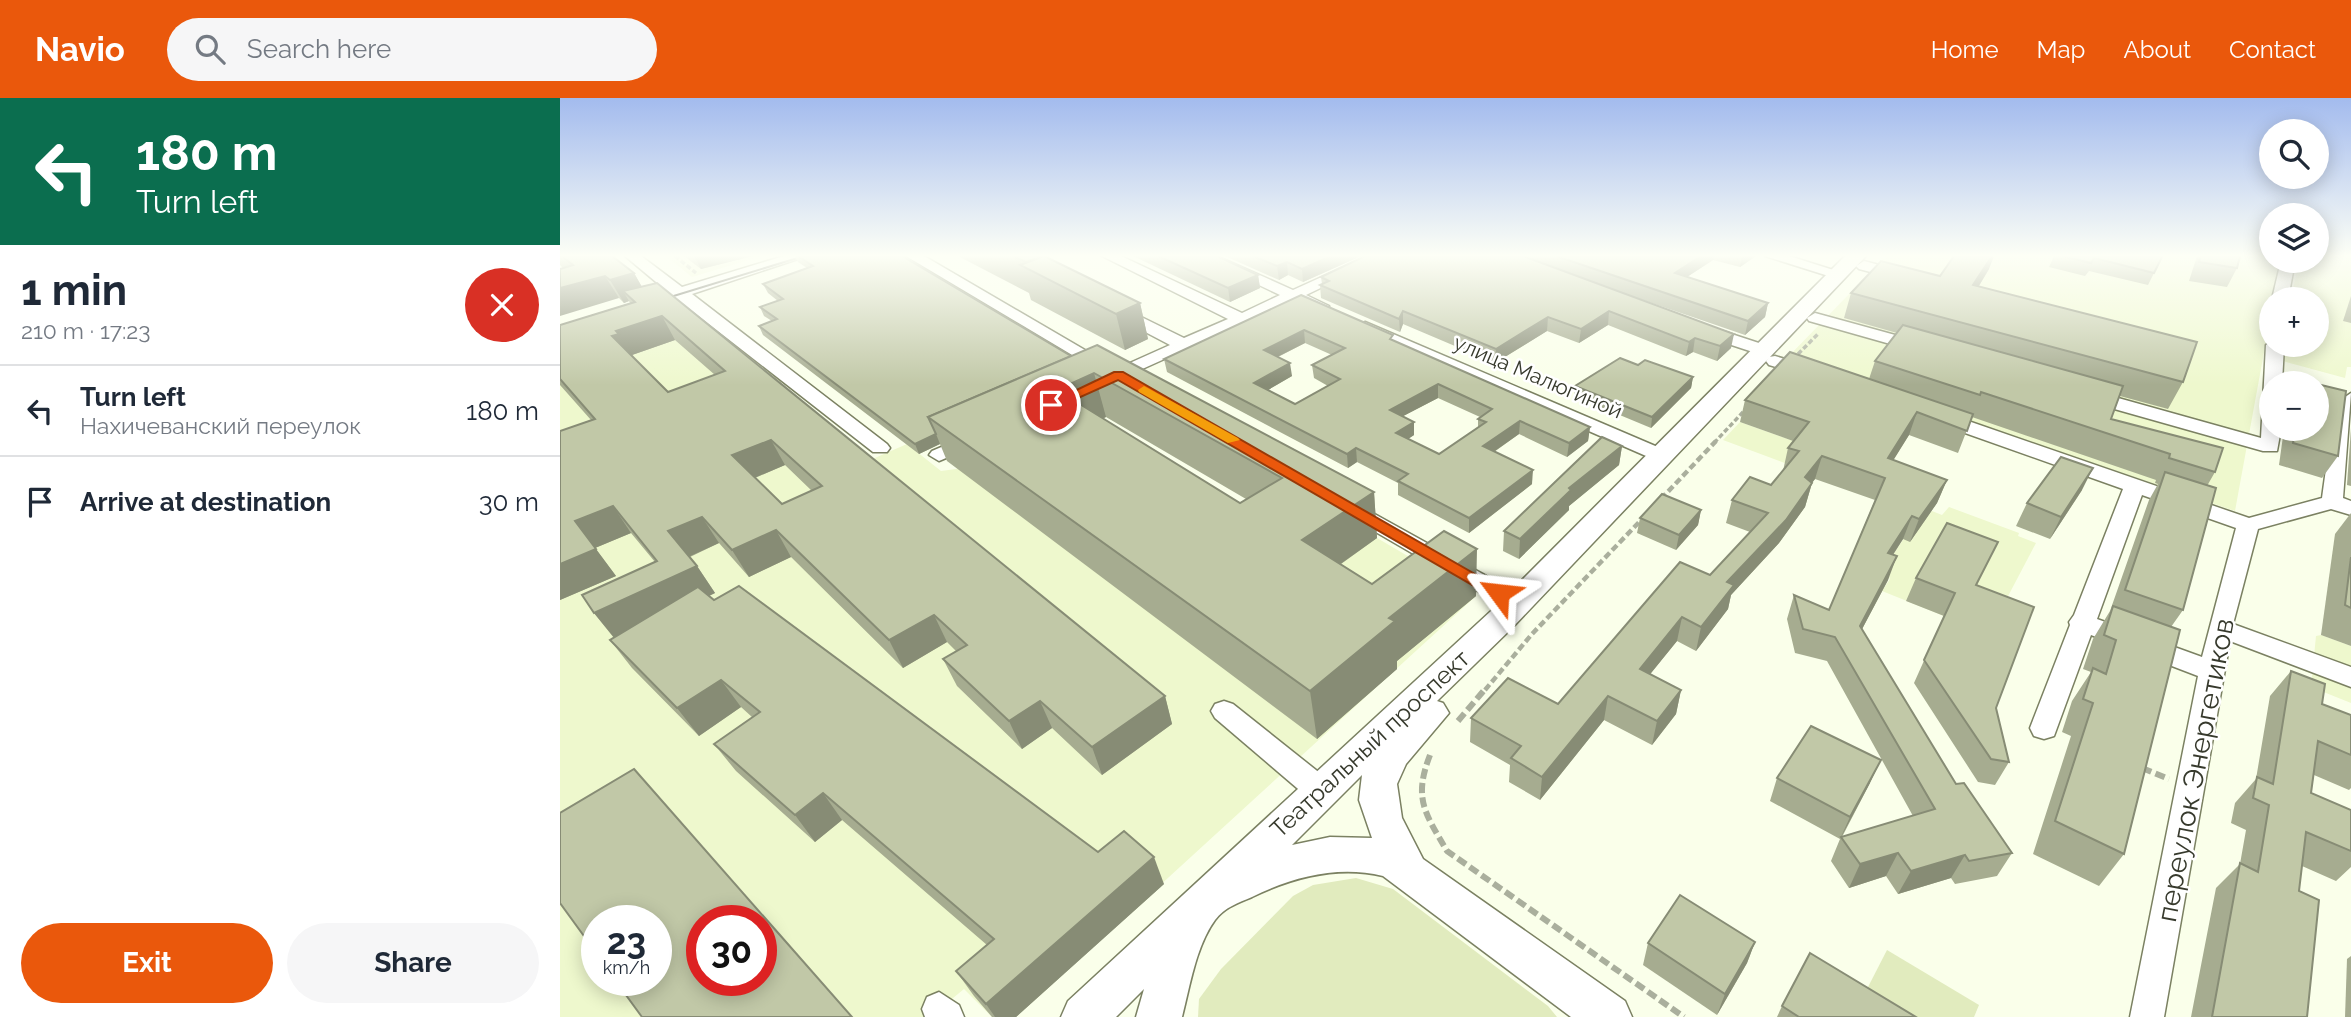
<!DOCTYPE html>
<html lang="en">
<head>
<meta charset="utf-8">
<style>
	body { margin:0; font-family:Raleway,sans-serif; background:#f6f6f7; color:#1f2937; height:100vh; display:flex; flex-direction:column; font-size:26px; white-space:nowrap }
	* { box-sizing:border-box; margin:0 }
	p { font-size:23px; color:#747a83 }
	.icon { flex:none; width:38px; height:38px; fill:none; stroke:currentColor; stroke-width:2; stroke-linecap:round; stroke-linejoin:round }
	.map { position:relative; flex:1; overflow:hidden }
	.sheet { display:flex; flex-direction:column; background:#fff; width:560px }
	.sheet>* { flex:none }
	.guide { background:#0b6e4f; color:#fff; overflow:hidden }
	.controls { position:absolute; left:1699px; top:21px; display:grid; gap:14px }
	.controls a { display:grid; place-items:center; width:70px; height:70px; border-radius:50%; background:#fff; box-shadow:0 4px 18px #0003; font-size:35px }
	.speed { position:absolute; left:21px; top:807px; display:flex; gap:14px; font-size:35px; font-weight:700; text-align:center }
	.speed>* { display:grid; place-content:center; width:91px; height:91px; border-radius:50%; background:#fff; box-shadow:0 4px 18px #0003; line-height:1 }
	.speed small { font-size:18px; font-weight:400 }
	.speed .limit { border:10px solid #d22; background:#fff; color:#111 }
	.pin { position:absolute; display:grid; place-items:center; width:60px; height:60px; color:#fff; margin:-30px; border:4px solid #fff; border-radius:50%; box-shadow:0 2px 7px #0007 }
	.me { position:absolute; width:77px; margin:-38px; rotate:300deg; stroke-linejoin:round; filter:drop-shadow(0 0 5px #0008) }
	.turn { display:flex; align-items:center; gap:24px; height:147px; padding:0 21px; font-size:32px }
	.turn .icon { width:91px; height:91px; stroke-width:2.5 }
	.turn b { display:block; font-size:49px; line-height:60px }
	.round { display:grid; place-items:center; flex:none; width:74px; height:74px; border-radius:37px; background:#f6f6f7 }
	.overview { display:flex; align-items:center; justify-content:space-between; height:119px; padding:0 21px }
	h1 { font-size:42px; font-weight:700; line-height:52px }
	.button { display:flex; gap:14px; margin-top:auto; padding:14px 21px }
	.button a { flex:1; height:80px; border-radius:42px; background:#ea580c; color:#fff; font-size:28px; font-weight:700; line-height:80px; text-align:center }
	.button a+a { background:#f6f6f7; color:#1f2937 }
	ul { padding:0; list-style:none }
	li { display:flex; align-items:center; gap:21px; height:91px; padding:0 21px; border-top:2px solid #e0e1e3 }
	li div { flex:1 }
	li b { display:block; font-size:26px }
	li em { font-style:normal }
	header { display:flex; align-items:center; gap:42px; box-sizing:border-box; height:98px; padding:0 35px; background:#ea580c; color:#fff }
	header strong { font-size:33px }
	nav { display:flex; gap:38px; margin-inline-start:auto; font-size:24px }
	.search { width:490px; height:63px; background:#f6f6f7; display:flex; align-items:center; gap:18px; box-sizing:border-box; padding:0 24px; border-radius:38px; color:#747a83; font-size:26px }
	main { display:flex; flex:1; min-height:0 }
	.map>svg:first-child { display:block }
</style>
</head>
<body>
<header>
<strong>Navio</strong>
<div class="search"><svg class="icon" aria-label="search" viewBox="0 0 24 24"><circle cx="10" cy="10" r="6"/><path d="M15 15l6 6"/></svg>Search here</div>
<nav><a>Home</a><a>Map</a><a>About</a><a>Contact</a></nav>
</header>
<main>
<section class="sheet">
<div class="guide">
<div class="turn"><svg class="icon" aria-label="left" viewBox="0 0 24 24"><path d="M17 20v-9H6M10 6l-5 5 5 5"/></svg><div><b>180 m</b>Turn left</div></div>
</div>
<div class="overview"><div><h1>1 min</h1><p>210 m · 17:23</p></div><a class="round" style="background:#d93025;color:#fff"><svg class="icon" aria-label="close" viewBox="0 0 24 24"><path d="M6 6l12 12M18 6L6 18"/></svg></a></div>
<ul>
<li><svg class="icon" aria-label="left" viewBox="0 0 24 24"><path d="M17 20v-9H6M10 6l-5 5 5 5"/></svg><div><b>Turn left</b><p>Нахичеванский переулок</p></div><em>180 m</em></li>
<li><svg class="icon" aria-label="arrive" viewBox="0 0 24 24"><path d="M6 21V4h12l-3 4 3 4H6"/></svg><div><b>Arrive at destination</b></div><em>30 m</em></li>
</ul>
<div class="button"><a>Exit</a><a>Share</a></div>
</section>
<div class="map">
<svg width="1791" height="919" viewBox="0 0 1791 919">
	<rect width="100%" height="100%" fill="#faffea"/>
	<g fill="#eef8cd" fill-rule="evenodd">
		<path d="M106,158H202L132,179Z"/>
		<path d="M1326,158H1711L1712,163H1721L1714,201H1712L1711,216L1675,413L1226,261Z"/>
		<path d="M1757,158H1791V269H1787L1785,280L1719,262L1722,247H1757V201H1731L1739,163H1757Z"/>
		<path d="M99,211L194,279L209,273L222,284L209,289L301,366L347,346L381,373L396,371L556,295L511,336L688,452L759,406L916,498L456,919H432L404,891L370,919H0V242ZM37,822H96V882H37ZM142,822H201V882H142Z"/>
		<path d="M1180,324L1279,359L1262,379L1163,342Z"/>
		<path d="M1389,409L1459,435L1458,438L1476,445L1446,502L1399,524L1322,493L1330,481L1325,469L1354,425L1372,413L1382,417Z"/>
		<path d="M1761,537L1791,548V605L1751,589L1756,538Z"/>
	</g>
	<g fill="#e1ebbe">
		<path d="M796,780L833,791L988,908L997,919H638L639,901L661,871L733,798L753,787Z"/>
		<path d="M1327,852L1419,907L1414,919H1351L1307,891Z"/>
	</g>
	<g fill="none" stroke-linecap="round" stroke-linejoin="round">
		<g stroke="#7b8162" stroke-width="3">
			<g id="minor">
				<path d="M65,158H81L122,189L224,158H247L132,196L327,346L330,350L327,354H313L117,201L101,202V196L108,194Z"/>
				<path d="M346,158H364L554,269L551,273H539Z"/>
				<path d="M542,158H561L682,215L720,197L638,158H657L733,192L808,158H827L746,197L769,208V214H757L733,203L549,286L543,285L540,281L543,277L610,247L551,216V210H563L624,240L668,221Z"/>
				<path d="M1205,158H1229L1286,176L1278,181Z"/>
				<path d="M1304,163L1350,175L1353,178L1345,183L1299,171L1296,168Z"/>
				<path d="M1721,163H1735L1728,201H1712Z"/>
				<path d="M1255,215L1368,246L1371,250L1362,255L1249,223L1247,220Z"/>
				<path d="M805,224L1107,353L1110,357L1100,363L1093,361L799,233L797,229Z"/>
				<path d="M1144,227L1208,248L1211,252L1202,257L1138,236L1136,232Z"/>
				<path d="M1712,243V247H1724L1722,285H1712V331H1721L1717,353H1703L1519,301L1517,297L1526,291L1701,340L1706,247Z"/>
				<path d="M1215,258L1255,270L1258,274L1249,279L1209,267L1206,263L1209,259Z"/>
				<path d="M1791,295L1783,400L1791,403V417L1771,411L1698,431L1673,526L1791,569V589L1670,543L1604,919H1570L1638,578L1531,537L1494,638L1484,641L1474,638L1470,630L1510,527L1509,524L1514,517L1563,391L1374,324L1371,320L1381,314L1388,316L1689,420L1762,400L1775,306ZM1582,397L1676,430L1642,559L1537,521Z"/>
				<path d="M412,336L419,338L422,342L419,346L379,363L369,357L372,353Z"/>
				<path d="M791,403L966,500L970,506L966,512H950L783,415L780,410L783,405Z"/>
				<path d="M664,603L673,606L771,684L775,693L771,702L761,705L751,702L655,620L651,613L655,606Z"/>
				<path d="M379,894L399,907L404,919H365L362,911L367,899Z"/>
			</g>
		</g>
		<g stroke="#7b8162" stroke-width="3">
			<path id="major" d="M1285,158H1306L953,529L877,603L883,605L889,615L846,666L837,686L842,720L863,761L1065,903L1072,919H1011L823,778C777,767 733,779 692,799C678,805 665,809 655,822C636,848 630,888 622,919H576L584,891L556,919H501L508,903L931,513ZM802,677L799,702L812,740L770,739L732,747Z"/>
		</g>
		<g stroke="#aaaf9d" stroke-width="3.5" stroke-dasharray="5 2.5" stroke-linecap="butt">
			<path d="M115,158L136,175"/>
			<path d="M1238,256L1259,235"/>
			<path d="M1154,345L1184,313"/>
		</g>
		<g stroke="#aaaf9d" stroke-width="4.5" stroke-dasharray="7 3.5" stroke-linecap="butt">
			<path d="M1101,401L1156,343"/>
			<path d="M925,592L972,536L1083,420"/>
		</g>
		<g stroke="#aaaf9d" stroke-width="6" stroke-dasharray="10 4.5" stroke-linecap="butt">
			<path d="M898,623L926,590"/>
			<path d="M870,657C853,701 865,715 887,753L1124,919"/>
			<path d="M1582,670L1609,681"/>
		</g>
		<use href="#minor" fill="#fff" fill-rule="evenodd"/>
		<use href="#major" fill="#fff" fill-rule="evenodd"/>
		<path stroke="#56594b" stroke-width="2" d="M94,204L244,158"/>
	</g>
	<g fill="#a6ac90" fill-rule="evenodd">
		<path d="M0,158H52L74,175L82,189L605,598L612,626L542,677L492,630L462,651L397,588L383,561L396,553L387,544L343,570L231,459L189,479L159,445L130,459L137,468L155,495L149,498L154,502L538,754L604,786L456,919H432L414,898L396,873L427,847L282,722L255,744L176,673L154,646L192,619L181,609L139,638L72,570L50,542L54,540L34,515L95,464L71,435L35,450L56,478L0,502V333L31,322L0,287V227L70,205L69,203L64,205L59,200L3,170L0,167ZM115,242L155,277L108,294L74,260L72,257ZM225,367L252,393L222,406L195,380Z"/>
		<path d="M124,158H193L141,171Z"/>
		<path d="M235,158H342L511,258L814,394L817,440L781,466L812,486L916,498L837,563V571L757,641L387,363L380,346L359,356L203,237L199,228L212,223L204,218L200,209L218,203L208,195L203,186L247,170L238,164ZM546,319L686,401L680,405L542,321Z"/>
		<path d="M398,158H489L490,161L580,205L588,241L565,252L471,202L469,195Z"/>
		<path d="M573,158H658L698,177L700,190L670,204Z"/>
		<path d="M665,158H801L743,184L728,177L719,182Z"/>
		<path d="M805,158H1196L1180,169L1153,162L1127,179L1208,205L1205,219L1185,237L1051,191L1171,250L1157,263L1133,254L1126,258L1048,227L1019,245L987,233L935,265L843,226L840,234L761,200L760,187L762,186L761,179Z"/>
		<path d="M1494,158H1598L1602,159L1588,187L1529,173L1525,178L1489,169Z"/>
		<path d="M1637,158H1680L1677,170L1667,189L1629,183Z"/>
		<path d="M1429,171L1419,188L1623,284L1608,311L1560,298L1551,321L1655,374L1647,388L1623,512L1611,529L1564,756L1539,788L1473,756L1511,638L1502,634L1512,603L1531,574L1523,571L1533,541L1550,513L1589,402L1598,386L1595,385L1596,382L1412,319L1398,355L1349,337L1333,362L1387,382L1377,405L1350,444L1343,441L1333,457L1328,482L1302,531L1396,686L1452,755L1437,778L1395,786L1391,780L1338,796L1326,778L1289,790L1271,763L1280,741L1210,703L1217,680L1310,685L1282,739L1353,718L1267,563L1235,555L1227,521L1234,497L1269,512L1315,402L1255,381L1252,385L1245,409L1219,445L1171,497L1168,511L1136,553L1117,543L1090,576L1121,592L1116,616L1092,647L1044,622L980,702L949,684L950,667L910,644L911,620L998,606L1150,477L1190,434L1166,425L1172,402L1211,387L1223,373L1228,350L1233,343L1180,324L1185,302L1309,281L1315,263L1337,235L1284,220L1291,195L1380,178Z"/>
		<path d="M741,197L833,243L1030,329L1028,343L1007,359L959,336L934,354L972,386L909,435L838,397V385L797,364L788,370L607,274L604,261ZM745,245L772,257L752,267L754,280L768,288L735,306L708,292L732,278L718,259ZM878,300L920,319L918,321V330L879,356L848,341L854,337L843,318Z"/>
		<path d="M1791,198V225L1783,223Z"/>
		<path d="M1078,267L1133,279L1131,290L1091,330L1014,298L1015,288Z"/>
		<path d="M1791,330V388L1787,387Z"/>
		<path d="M1724,331H1757L1778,358L1762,380L1719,367Z"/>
		<path d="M1062,348L1059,367L1009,408V412L959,461L943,453L944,433Z"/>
		<path d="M1522,392L1490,441L1456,428L1467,405Z"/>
		<path d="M1141,412L1138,427L1116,452L1077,435L1080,420Z"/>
		<path d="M1791,415V548L1761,537L1775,436Z"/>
		<path d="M1356,480L1417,487L1436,610L1449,664L1435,687L1418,684L1354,585L1384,518L1346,503Z"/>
		<path d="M1731,573L1762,606L1791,617V690L1789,692L1754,677L1751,695L1791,712V769L1776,783L1742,768L1739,793L1747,919H1631L1656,790L1680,766L1686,732L1671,725L1675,705L1696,681L1710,598Z"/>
		<path d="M1195,844L1187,865L1157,917L1083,867L1088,845Z"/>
		<path d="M1791,858V919H1785L1787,861Z"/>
		<path d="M1222,908L1356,919H1217Z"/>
	</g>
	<g fill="#878c75">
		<path d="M134,158H193L141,171Z"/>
		<path d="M771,158H801L743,184L742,171Z"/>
		<path d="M1141,158H1154L1153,162L1113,188L1115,175Z"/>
		<path d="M1182,158H1196L1180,169Z"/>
		<path d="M1432,158H1434L1429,171L1404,212L1413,187Z"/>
		<path d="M727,164L728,177L719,182L717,168Z"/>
		<path d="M74,175L87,198L63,193L69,203L64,205L50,182Z"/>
		<path d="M698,177L700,190L670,204L668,190Z"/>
		<path d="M45,178L59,200L0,218V190Z"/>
		<path d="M580,205L588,241L565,252L556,216Z"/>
		<path d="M1208,205L1205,219L1185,237L1188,223Z"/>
		<path d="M843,213V226L840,234L839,221Z"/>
		<path d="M1049,213L1048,227L1019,245L1021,231Z"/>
		<path d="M102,218L115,242L72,257L74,260L66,262L52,238L56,233Z"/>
		<path d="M988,219L987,233L935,265L936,251Z"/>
		<path d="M744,232L745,245L705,265L704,252Z"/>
		<path d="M1174,236L1171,250L1157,263L1160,248Z"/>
		<path d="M1135,240L1133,254L1126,258L1129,244Z"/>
		<path d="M730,265L732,278L696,299L694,285Z"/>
		<path d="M534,275L546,319L510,336L386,332Z"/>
		<path d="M1133,279L1131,290L1091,330L1092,319Z"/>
		<path d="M878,286V300L830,325V312Z"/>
		<path d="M1357,314L1349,337L1323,379L1328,360Z"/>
		<path d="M960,323L959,336L922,362L923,348Z"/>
		<path d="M854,324V337L836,349V335Z"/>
		<path d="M1030,329L1028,343L1007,359L1009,345Z"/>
		<path d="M376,336L380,346L359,356L355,346Z"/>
		<path d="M211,342L225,367L187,383L172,357Z"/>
		<path d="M1062,348L1059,367L1009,408V412L959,461L960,441L1009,390Z"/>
		<path d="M796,350L797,364L788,370L787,356Z"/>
		<path d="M1262,358L1255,381L1238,402L1245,379Z"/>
		<path d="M1533,370L1522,392L1490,441L1501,419Z"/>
		<path d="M973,372L972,386L909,435V420Z"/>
		<path d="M1387,382L1377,405L1350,444L1359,421Z"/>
		<path d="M1252,385L1245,409L1219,445L1171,497L1168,511L1136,553L1141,529L1167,484Z"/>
		<path d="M814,394L817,440L748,489L742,442Z"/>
		<path d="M53,408L71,435L35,450L15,423Z"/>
		<path d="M1141,412L1138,427L1116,452L1119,437Z"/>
		<path d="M1352,418L1343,441L1319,478L1328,455Z"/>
		<path d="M142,419L159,445L126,460L108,433Z"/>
		<path d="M216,432L231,459L189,479L172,452Z"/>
		<path d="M36,451L56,478L0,502V466Z"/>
		<path d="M917,451L916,498L837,563V571L757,641L750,593L829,520Z"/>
		<path d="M1337,458L1328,482L1291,552L1300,528Z"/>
		<path d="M137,468L155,495L56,542L34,515Z"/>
		<path d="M374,517L387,544L343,570L329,542Z"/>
		<path d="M1122,519L1117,543L1075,595L1080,571Z"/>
		<path d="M161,582L181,609L139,638L117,610Z"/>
		<path d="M1121,592L1116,616L1092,647L1097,623Z"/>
		<path d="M605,598L612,626L542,677L532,649Z"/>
		<path d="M1048,598L1044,622L980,702L982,679Z"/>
		<path d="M480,603L492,630L462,651L449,623Z"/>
		<path d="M1321,662L1310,685L1280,741L1290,719Z"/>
		<path d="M263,695L282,722L255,744L235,717Z"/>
		<path d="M1338,755L1326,778L1289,790L1300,766Z"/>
		<path d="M1405,757L1391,780L1338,796L1351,773Z"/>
		<path d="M594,759L604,786L456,919H435L426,906Z"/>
		<path d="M1195,844L1187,865L1157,917L1165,896Z"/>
	</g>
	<g fill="#c1c8a7" stroke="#878c75" stroke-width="2" fill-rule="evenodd">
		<path d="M2,158H52L74,175L50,182L45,178L0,190V171L13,167Z"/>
		<path d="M238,158H342L511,258L368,319L376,336L355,346L199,228L217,221L200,209L223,201L203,186L253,168Z"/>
		<path d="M453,158H483L466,164Z"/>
		<path d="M484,158L580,205L556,216L460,167Z"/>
		<path d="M598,158H657L698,177L668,190Z"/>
		<path d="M693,158H771L742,171L727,164L717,168Z"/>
		<path d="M805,158H963L1174,236L1160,248L1135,240L1129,244L1049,213L1021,231L988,219L936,251L843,213L839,221L760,187L769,183L761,179Z"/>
		<path d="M996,158H1141L1115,175L1208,205L1188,223Z"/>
		<path d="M1394,158H1432L1413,187L1637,244L1623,284L1291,195L1321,163L1380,178Z"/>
		<path d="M1502,158H1598L1602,159L1594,175L1534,160L1531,165Z"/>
		<path d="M1641,158H1680L1677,170L1639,164Z"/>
		<path d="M97,185L605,598L532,649L480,603L449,623L383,561L407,547L374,517L329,542L216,432L172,452L142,419L108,433L137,468L34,515L22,497L97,463L53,408L15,423L36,451L0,466V333L35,321L0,281V227L75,204L63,193ZM102,218L165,273L108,294L52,238L59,236L56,233ZM211,342L262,388L222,406L172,357Z"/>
		<path d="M741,197L833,237L830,241L1030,329L1009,345L960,323L923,348L973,372L909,420L838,383L848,376L796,350L787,356L604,261ZM744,232L785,250L752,267L780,281L735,306L694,285L730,265L704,252ZM878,286L932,311L918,321L926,324L879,356L836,335L854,324L830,312Z"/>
		<path d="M1343,227L1563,288L1551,321L1663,350L1655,374L1609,360L1610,356L1421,294L1420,297L1315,263Z"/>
		<path d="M537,247L814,394L742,442L812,486L884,433L917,451L829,520L835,523L750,593L368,319ZM534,275L722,380L680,405L497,292Z"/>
		<path d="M1230,254L1413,316L1407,333L1357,314L1328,360L1387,382L1359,421L1352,418L1328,455L1337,458L1300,528L1396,686L1404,685L1452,755L1409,763L1405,757L1351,773L1338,755L1300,766L1281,739L1375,711L1275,539L1243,531L1234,497L1269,512L1325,380L1262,358L1245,379L1252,385L1226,422L1167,484L1174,487L1141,529L1122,519L1080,571L1121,592L1097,623L1048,598L982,679L951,660L961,648L911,620L948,580L998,606L1120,464L1150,477L1208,415L1172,402L1190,379L1211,387L1239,353L1228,350L1249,324L1185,302Z"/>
		<path d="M1060,260L1078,267L1085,262L1133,279L1092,319L1015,288Z"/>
		<path d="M1742,282L1756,285H1741Z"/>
		<path d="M1757,286L1786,293L1778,358L1733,345L1735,331H1757Z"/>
		<path d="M1042,339L1062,348L1009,390L1011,392L960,441L944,433Z"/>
		<path d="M1501,359L1533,370L1501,419L1467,405Z"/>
		<path d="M1605,374L1656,390L1623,512L1565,492Z"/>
		<path d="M1102,396L1141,412L1119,437L1080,420Z"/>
		<path d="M1387,425L1438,444L1416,487L1474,509L1436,610L1449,664L1431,661L1364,562L1395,495L1356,480Z"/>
		<path d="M1791,459V510L1785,507Z"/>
		<path d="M179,488L538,754L564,733L594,759L426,906L396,873L434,841L263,695L235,717L154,646L200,614L161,582L117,610L50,542L138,489L154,502Z"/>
		<path d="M1553,508L1620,532L1564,756L1495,723L1533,605L1523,601L1533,570L1546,576L1556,542L1544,537Z"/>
		<path d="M1731,573L1765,586L1762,606L1791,617V657L1758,643L1751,695L1791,712V753L1746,734L1739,793L1759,802L1747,919H1652L1680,765L1698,774L1709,707L1693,700L1697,679L1713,686Z"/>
		<path d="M1251,628L1321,662L1290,719L1217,680Z"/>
		<path d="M74,671L292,919H82L55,882H96V822H37V856L0,805V715ZM142,822H201V882H142Z"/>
		<path d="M1120,797L1195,844L1165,896L1088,845Z"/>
		<path d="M1250,855L1356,919H1239L1222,908Z"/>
	</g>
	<linearGradient id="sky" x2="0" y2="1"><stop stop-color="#a3bbee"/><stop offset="0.55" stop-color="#fdfff6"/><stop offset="1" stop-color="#fdfff6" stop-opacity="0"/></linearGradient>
	<rect width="1791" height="287" fill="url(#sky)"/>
	<path fill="#ea580c" stroke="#983908" stroke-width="2" d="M554,274H563L948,495L939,501L933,499L558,282L496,310L485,307Z"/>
	<path fill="#f59e0b" d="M584,288L678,340L680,342L668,345L579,294L578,292Z"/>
	<g text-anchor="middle" stroke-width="5" stroke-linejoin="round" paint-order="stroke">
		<g font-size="21" fill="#373a2d" stroke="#fff">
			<text transform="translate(978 279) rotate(23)" y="7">улица Малюгиной</text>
		</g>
		<g font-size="24" fill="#373a2d" stroke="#fff">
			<text transform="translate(810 646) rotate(-43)" y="8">Театральный проспект</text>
		</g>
		<g font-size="28" fill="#373a2d" stroke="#fff">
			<text transform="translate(1635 672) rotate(-79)" y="10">переулок Энергетиков</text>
		</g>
	</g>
</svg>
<div class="controls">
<a><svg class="icon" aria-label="search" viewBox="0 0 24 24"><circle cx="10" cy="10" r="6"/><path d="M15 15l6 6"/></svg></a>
<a><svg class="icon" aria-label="layers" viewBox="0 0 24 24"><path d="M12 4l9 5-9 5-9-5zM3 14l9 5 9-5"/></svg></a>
<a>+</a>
<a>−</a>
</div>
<div class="speed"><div>23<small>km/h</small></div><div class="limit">30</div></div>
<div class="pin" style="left:491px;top:307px;background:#d93025"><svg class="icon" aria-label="arrive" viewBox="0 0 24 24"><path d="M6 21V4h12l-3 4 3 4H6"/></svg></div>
<svg class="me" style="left:939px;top:495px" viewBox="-20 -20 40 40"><path d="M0-17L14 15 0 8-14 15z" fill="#ea580c" stroke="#fff" stroke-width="4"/></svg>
</div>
</main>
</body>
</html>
